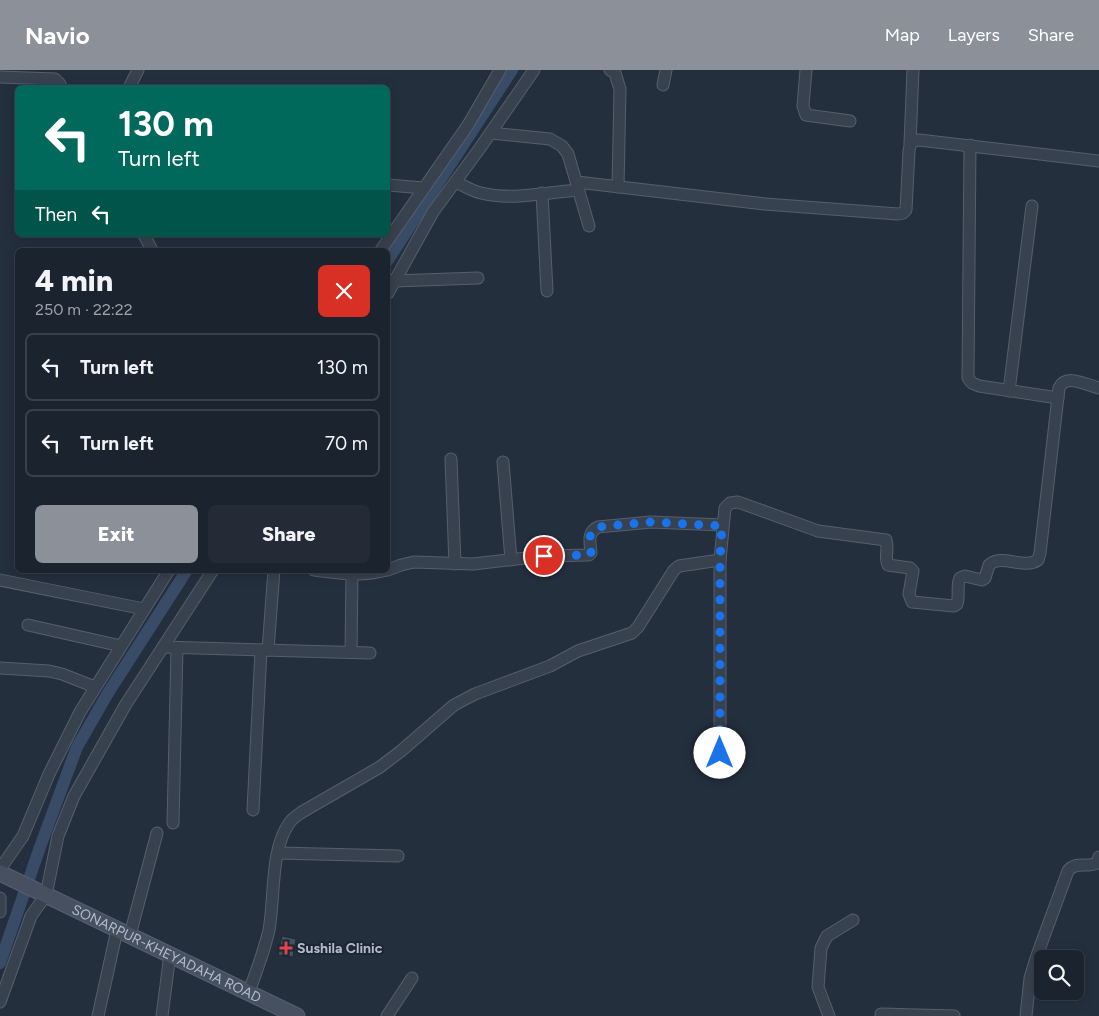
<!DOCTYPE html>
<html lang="en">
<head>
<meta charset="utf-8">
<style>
	body { margin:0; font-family:Figtree,sans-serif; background:#242b36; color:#f1f3f6; height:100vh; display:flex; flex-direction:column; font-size:19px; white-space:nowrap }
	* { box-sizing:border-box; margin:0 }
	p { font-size:16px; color:#a0a4aa }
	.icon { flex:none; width:28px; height:28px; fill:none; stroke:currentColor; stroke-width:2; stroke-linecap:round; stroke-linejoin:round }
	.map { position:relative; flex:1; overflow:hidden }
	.drawer { position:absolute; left:15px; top:178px; width:375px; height:325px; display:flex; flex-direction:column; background:#1b232e; border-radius:8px; box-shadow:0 2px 12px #0003,0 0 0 1px #39404a }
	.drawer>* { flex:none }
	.banner { position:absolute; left:15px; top:15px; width:375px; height:152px; border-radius:8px; box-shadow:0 2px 12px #0003,0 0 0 1px #39404a; background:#00695c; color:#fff; overflow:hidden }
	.fabs { position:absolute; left:1034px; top:880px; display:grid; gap:10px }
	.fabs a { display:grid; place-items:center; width:50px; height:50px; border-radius:8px; background:#1b232e; box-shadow:0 2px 12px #0003,0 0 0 1px #39404a; font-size:25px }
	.pin { position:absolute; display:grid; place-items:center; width:42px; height:42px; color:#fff; margin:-21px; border:2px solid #fff; border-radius:50%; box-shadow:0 1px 5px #0007 }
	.me { position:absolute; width:55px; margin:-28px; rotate:0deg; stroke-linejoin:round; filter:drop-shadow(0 0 4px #0008) }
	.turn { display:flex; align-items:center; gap:18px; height:105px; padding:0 20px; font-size:22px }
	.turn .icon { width:65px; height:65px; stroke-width:2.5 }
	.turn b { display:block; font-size:35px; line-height:42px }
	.then { display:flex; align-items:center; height:48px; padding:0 20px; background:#0003; gap:10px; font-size:19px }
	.round { display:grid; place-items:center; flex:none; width:52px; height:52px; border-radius:8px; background:#242b36 }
	.overview { display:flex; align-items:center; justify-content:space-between; height:85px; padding:0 20px }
	h1 { font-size:30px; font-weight:800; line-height:38px }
	.cta { display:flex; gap:10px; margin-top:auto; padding:10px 20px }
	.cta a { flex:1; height:58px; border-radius:8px; background:#8c9099; color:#fff; font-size:20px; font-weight:800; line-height:58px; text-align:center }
	.cta a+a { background:#242b36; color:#f1f3f6 }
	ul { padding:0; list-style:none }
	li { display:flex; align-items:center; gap:15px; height:68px; margin:0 10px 8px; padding:0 10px; border:2px solid #39404a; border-radius:8px }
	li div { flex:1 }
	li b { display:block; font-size:19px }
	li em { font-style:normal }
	header { display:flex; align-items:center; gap:30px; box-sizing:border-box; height:70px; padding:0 25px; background:#8c9099; color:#fff }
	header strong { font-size:24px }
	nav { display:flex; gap:28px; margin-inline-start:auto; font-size:18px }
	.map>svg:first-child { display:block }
</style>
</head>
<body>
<header>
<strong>Navio</strong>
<nav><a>Map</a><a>Layers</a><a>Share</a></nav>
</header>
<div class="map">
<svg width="1099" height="946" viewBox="0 0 1099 946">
	<rect width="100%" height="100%" fill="#242f3e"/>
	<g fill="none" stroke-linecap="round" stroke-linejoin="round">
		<g stroke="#394c67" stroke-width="12">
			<path d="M388,190L512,0"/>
			<path d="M0,893L40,777L77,677L108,623L187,500"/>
		</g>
	</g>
	<path fill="#455162" stroke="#1f2835" d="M282,866L296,869L293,887L278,885Z"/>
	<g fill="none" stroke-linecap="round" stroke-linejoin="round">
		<g stroke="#565f6c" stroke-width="13">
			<g id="minor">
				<path d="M610,0L615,3L620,19L618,117"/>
				<path d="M806,0L803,36L806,45L850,51"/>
				<path d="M0,7L55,9L60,14L61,18"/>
				<path d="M663,15L666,0"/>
				<path d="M129,18L138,0"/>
				<path d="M491,63L550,69L562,76L568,84L589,156"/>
				<path d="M910,74L913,0"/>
				<path d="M970,75L968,308L972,313L979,316L1058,328"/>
				<path d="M456,112C464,116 472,121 481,123C512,131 548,122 579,120"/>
				<path d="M577,112L765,134L898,144L903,143L906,140L909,81C910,73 912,71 919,70L1099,91"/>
				<path d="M388,115L424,118"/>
				<path d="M542,123L547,221"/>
				<path d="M144,165L152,180"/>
				<path d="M381,180L468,55L500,0"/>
				<path d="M394,211L478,208"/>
				<path d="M388,223L433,142L480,78L534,0"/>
				<path d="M1009,321L1032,136"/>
				<path d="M451,389L455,494"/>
				<path d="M503,392L511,490"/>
				<path d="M720,490V683"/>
				<path d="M314,500C338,503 363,507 386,500"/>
				<path d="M388,500L401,495L414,492L473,494L544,486L589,485L591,483C590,472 587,462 598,457L651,452L722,455"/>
				<path d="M0,510L144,539"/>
				<path d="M28,555L121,576"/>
				<path d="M163,577L370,583"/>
				<path d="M268,580L274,500"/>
				<path d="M351,582L352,504"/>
				<path d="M0,598L49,601L62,604L95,617"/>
				<path d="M253,740L261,580"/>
				<path d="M173,753L177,578"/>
				<path d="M278,783L398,786"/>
				<path d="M0,799L23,766L49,704L80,642L169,500"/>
				<path d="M0,828V842"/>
				<path d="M130,865L157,763"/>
				<path d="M249,922C256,902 264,882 269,860C275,827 270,779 290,752C293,748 298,745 302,742L380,697L401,681L454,635L475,624L550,596L578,581L632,563L638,557L674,500L679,496L720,490L725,438L730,433L738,432L818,461L886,470C889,479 884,487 888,495L910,498L913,501L909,524L912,532L954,536L957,534C960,525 956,516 960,508L965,506L982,510L985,508L989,495C1002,483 1023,500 1038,490L1040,483L1059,318C1066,303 1087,315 1099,318"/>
				<path d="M0,932L31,846L46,825L58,766L74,726L126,634L213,500"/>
				<path d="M881,944L954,946"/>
				<path d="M98,946L117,860"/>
				<path d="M162,946L170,884"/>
				<path d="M387,946L412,908"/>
				<path d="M829,946L818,917L821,878L827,866L853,850"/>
				<path d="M1026,946L1030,908L1036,888L1068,801C1075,791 1087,798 1097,793L1099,787"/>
			</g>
		</g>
		<g stroke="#565f6c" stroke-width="17">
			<g id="secondary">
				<path id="s1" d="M0,803L297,946"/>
			</g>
		</g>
		<use href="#minor" stroke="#38414e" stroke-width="11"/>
		<use href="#secondary" stroke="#465061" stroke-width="15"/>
	</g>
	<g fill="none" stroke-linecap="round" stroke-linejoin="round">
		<path stroke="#1a73e8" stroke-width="9" stroke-dasharray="0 16.2" d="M544,486L589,485L591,483C590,472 587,462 598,457L651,452L722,456L720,490V683"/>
	</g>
	<path fill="#e0444e" stroke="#1d2633" stroke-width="2" d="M283.5 870.5h5v5h5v5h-5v5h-5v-5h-5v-5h5z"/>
	<g text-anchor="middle" stroke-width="4" stroke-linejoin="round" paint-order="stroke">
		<g font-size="14" font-weight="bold" fill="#b4bcc9" stroke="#1d2633" text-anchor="start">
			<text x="297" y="883">Sushila Clinic</text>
		</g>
		<g font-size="14" fill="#b4bcc9" stroke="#1d2633">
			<text dy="5" stroke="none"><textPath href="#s1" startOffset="185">SONARPUR-KHEYADAHA ROAD</textPath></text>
		</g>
	</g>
</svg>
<div class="fabs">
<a><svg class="icon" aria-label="search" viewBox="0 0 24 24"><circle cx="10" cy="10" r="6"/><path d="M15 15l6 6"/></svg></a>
</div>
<div class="pin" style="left:544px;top:486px;background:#d93025"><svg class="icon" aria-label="arrive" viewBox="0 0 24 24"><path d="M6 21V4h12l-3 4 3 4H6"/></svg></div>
<svg class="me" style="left:720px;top:683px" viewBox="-20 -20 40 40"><circle r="19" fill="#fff"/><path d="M0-13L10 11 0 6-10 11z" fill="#1a73e8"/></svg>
<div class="banner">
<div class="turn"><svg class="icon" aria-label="left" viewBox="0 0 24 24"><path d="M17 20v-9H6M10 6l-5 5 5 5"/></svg><div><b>130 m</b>Turn left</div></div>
<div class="then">Then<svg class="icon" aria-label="left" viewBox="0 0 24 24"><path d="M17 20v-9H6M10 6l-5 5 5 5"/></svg></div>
</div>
<section class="drawer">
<div class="overview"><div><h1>4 min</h1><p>250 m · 22:22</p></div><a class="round" style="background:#d93025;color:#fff"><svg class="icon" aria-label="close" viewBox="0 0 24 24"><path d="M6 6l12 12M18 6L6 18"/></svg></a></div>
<ul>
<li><svg class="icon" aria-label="left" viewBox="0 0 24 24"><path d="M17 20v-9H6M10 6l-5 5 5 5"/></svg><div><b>Turn left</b></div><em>130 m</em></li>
<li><svg class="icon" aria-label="left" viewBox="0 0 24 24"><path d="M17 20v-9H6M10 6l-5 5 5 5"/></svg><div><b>Turn left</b></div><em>70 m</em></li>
</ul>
<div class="cta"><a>Exit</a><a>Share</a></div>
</section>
</div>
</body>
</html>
